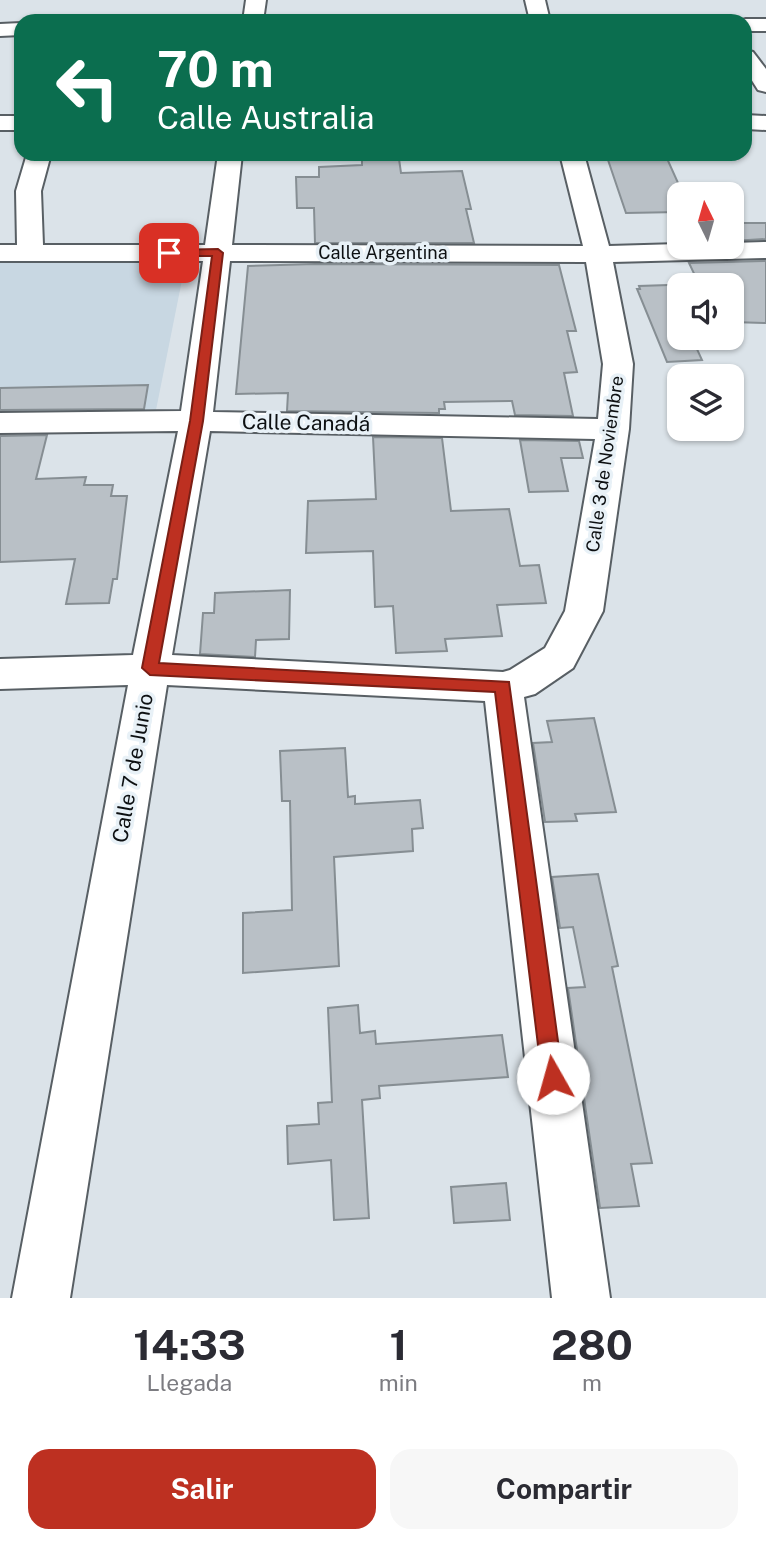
<!DOCTYPE html>
<html lang="es">
<head>
<meta charset="utf-8">
<style>
	body { margin:0; font-family:"Public Sans",sans-serif; background:#f7f7f7; color:#2b2b33; height:100vh; display:flex; flex-direction:column; font-size:26px; white-space:nowrap }
	* { box-sizing:border-box; margin:0 }
	p { font-size:23px; color:#7c7c81 }
	.icon { flex:none; width:38px; height:38px; fill:none; stroke:currentColor; stroke-width:2; stroke-linecap:round; stroke-linejoin:round }
	.map { position:relative; height:1298px; overflow:hidden }
	.side { display:flex; flex-direction:column; background:#fff; flex:1 }
	.side>* { flex:none }
	.guide { position:absolute; left:14px; top:14px; width:738px; height:147px; border-radius:21px; box-shadow:0 2px 5px #0004; background:#0b6e4f; color:#fff; overflow:hidden }
	.needle { width:46px; rotate:355deg }
	.buttons { position:absolute; left:667px; top:182px; display:grid; gap:14px }
	.buttons a { display:grid; place-items:center; width:77px; height:77px; border-radius:14px; background:#fff; box-shadow:0 2px 5px #0004; font-size:35px }
	.pin { position:absolute; display:grid; place-items:center; width:60px; height:60px; color:#fff; margin:-30px; border-radius:14px; box-shadow:0 4px 10px #0006 }
	.me { position:absolute; width:77px; margin:-38px; rotate:353deg; stroke-linejoin:round; filter:drop-shadow(0 0 5px #0008) }
	.turn { display:flex; align-items:center; gap:24px; height:147px; padding:0 28px; font-size:32px }
	.turn .icon { width:91px; height:91px; stroke-width:2.5 }
	.turn b { display:block; font-size:49px; line-height:60px }
	.eta { display:flex; justify-content:space-evenly; align-items:center; height:119px; text-align:center }
	.eta b { font-size:42px; font-weight:700; line-height:49px }
	.button { display:flex; gap:14px; margin-top:auto; padding:14px 28px }
	.button a { flex:1; height:80px; border-radius:21px; background:#bd3021; color:#fff; font-size:28px; font-weight:700; line-height:80px; text-align:center }
	.button a+a { background:#f7f7f7; color:#2b2b33 }
	.map>svg:first-child { display:block }
</style>
</head>
<body>
<div class="map">
<svg width="766" height="1298" viewBox="0 0 766 1298">
	<rect width="100%" height="100%" fill="#dbe3e9"/>
	<path fill="#c8d7e2" d="M186,260L155,415L0,416V261Z"/>
	<g fill="#b9c0c6" stroke="#868e93" stroke-width="2">
		<path d="M606,154H665L683,194H679V212L626,213Z"/>
		<path d="M399,159L401,173L462,171L471,209H466L474,243H315L314,208H297L296,177H319V167L362,165V160Z"/>
		<path d="M732,223H766V239L732,241Z"/>
		<path d="M766,261V323L732,322V285H679V338H717L721,346L696,347L702,360L667,362L637,289H640L639,286L699,284L689,263Z"/>
		<path d="M315,264L559,265L576,331H567L577,372L564,373L573,416L515,415L512,401L444,402L445,409H439V413L287,411L288,393L236,394L248,266Z"/>
		<path d="M148,385L144,409L0,410V388Z"/>
		<path d="M47,435L36,479L86,477L84,485H113L111,496H127L117,579H113L109,603L66,604L75,559L0,562V436Z"/>
		<path d="M373,437L442,438L451,511L509,509L520,566L539,565L546,603L497,605L502,636L445,639L447,651L396,653L393,606L375,607L373,551L306,553L308,501L376,499Z"/>
		<path d="M520,440L579,441L583,458H561L568,491L529,492Z"/>
		<path d="M290,590L289,639L256,640L255,657L200,654L203,613H214L215,593Z"/>
		<path d="M594,718L616,812L575,814L577,821L545,822L533,743L552,742L547,721Z"/>
		<path d="M345,748L348,797L355,796V804L420,800L423,828L412,829L413,851L334,857L339,966L243,973V913L292,910L290,801H282L280,751Z"/>
		<path d="M598,874L618,966L612,967L652,1163L631,1164L639,1206L600,1208L568,988L585,987L573,927L560,928L552,877Z"/>
		<path d="M358,1005L360,1033L375,1031L376,1044L502,1035L508,1077L379,1086L380,1098L362,1100L369,1218L334,1220L331,1160L288,1164L287,1126L319,1124L318,1103L332,1102L328,1008Z"/>
		<path d="M506,1183L510,1220L454,1223L451,1187Z"/>
	</g>
	<g fill="none" stroke-linecap="round" stroke-linejoin="round">
		<g stroke="#585f64" stroke-width="4">
			<g id="street">
				<path d="M246,0H266L263,21H243Z"/>
				<path d="M525,0H545L550,21H530Z"/>
				<path d="M746,19H766V31H746V21H739Z"/>
				<path d="M21,23V35L0,36V24Z"/>
				<path d="M746,50L753,52L766,69V92L758,90L746,71Z"/>
				<path d="M746,115L766,116V130L746,129Z"/>
				<rect x="0" y="116" width="21" height="14"/>
				<path d="M27,154H51L41,191L43,245H205L218,154H242L232,245L583,246L560,154H584L609,246L679,244V247H732V243L766,242V258L613,262L633,364L629,429L603,611L573,668L535,694L524,697L610,1298H552L485,701L167,685L70,1298H12L128,685L0,689V659L133,655L178,431L0,433V413L181,411L203,261H0V245H17L16,191ZM230,261L586,262L603,364L598,419L213,412ZM210,431L595,439L565,611L545,648L510,670L503,672L172,655Z"/>
			</g>
		</g>
		<use href="#street" fill="#fff" fill-rule="evenodd"/>
	</g>
	<path fill="#bd3021" stroke="#7b1f15" stroke-width="2" d="M218,249L223,253L203,421L159,663L509,682L563,1078L560,1085L553,1088L545,1085L542,1078L495,692L150,675L142,668L190,421L212,256H169L163,253L169,250Z"/>
	<g text-anchor="middle" stroke-width="7" stroke-linejoin="round" paint-order="stroke">
		<g font-size="18" fill="#0d1012" stroke="#e8f1f7">
			<text x="383" y="259">Calle Argentina</text>
			<text transform="translate(605 464) rotate(-82)" y="6">Calle 3 de Noviembre</text>
		</g>
		<g font-size="21" fill="#0d1012" stroke="#e8f1f7">
			<text transform="translate(306 423) rotate(1)" y="7">Calle Canadá</text>
			<text transform="translate(133 768) rotate(-80)" y="7">Calle 7 de Junio</text>
		</g>
	</g>
</svg>
<div class="buttons">
<a><svg class="needle" viewBox="-14 -14 28 28"><path d="M0-13l5 13h-10z" fill="#e53935"/><path d="M0 13l5-13h-10z" fill="#7c7c81"/></svg></a>
<a><svg class="icon" aria-label="sound" viewBox="0 0 24 24"><path d="M4 9h4l5-4v14l-5-4H4zM17 9q2 3 0 6"/></svg></a>
<a><svg class="icon" aria-label="layers" viewBox="0 0 24 24"><path d="M12 4l9 5-9 5-9-5zM3 14l9 5 9-5"/></svg></a>
</div>
<div class="pin" style="left:169px;top:253px;background:#d93025"><svg class="icon" aria-label="arrive" viewBox="0 0 24 24"><path d="M6 21V4h12l-3 4 3 4H6"/></svg></div>
<svg class="me" style="left:553px;top:1078px" viewBox="-20 -20 40 40"><circle r="19" fill="#fff"/><path d="M0-13L10 11 0 6-10 11z" fill="#bd3021"/></svg>
<div class="guide">
<div class="turn"><svg class="icon" aria-label="left" viewBox="0 0 24 24"><path d="M17 20v-9H6M10 6l-5 5 5 5"/></svg><div><b>70 m</b>Calle Australia</div></div>
</div>
</div>
<section class="side">
<div class="eta">
<div><b>14:33</b><p>Llegada</p></div>
<div><b>1</b><p>min</p></div>
<div><b>280</b><p>m</p></div>
</div>
<div class="button"><a>Salir</a><a>Compartir</a></div>
</section>
</body>
</html>
